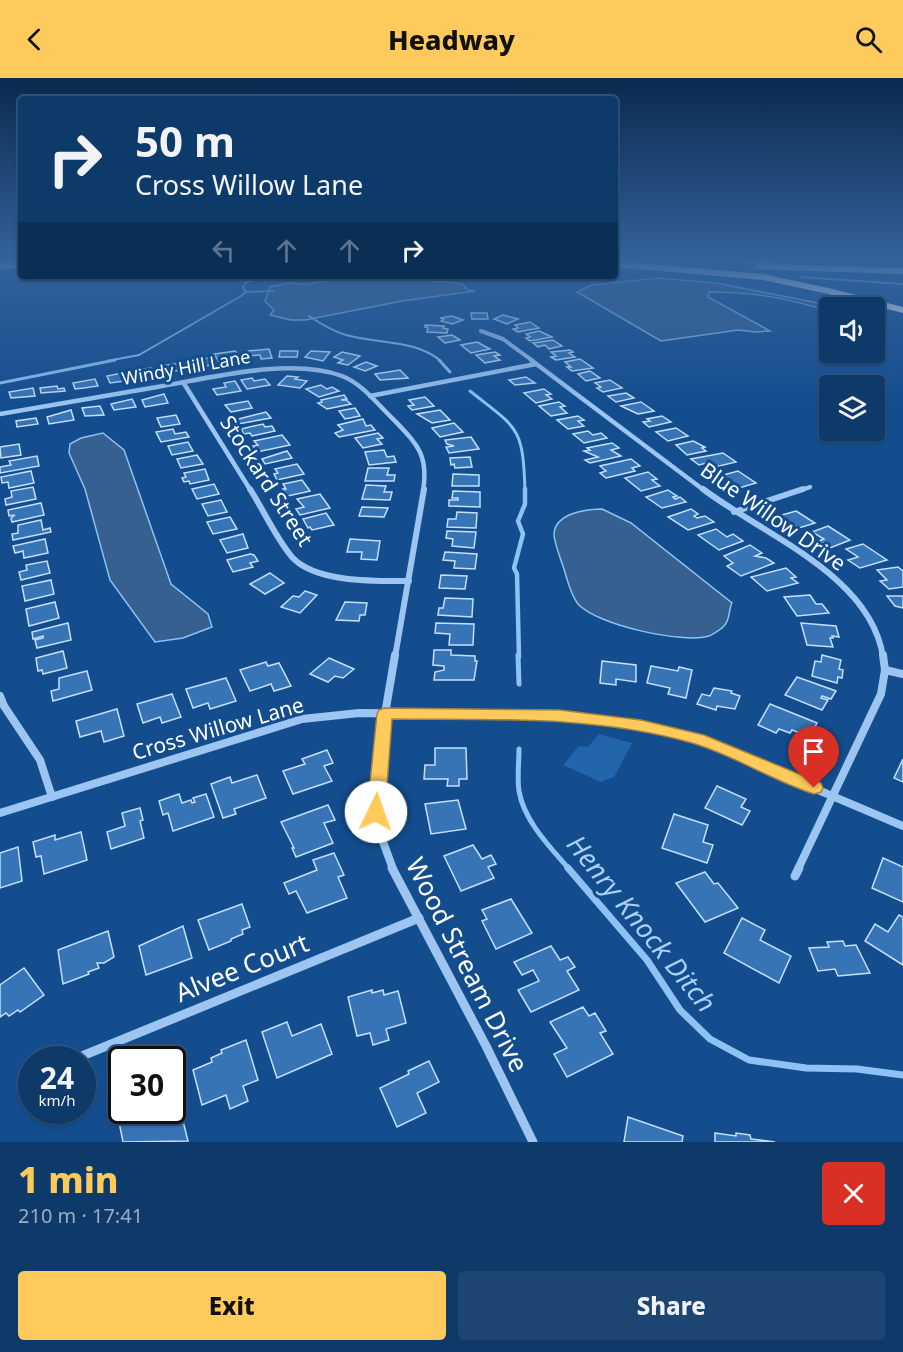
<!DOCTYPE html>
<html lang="en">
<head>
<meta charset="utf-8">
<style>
	body { margin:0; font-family:"Noto Sans",sans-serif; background:#1c4572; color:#f1f3f6; height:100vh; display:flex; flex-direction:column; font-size:22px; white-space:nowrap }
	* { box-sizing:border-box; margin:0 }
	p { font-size:20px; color:#9badc1 }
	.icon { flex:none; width:33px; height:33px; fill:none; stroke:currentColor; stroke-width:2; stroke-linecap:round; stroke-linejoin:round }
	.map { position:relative; height:1064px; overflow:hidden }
	.drawer { display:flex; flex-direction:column; background:#0e3a6a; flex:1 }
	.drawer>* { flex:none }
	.top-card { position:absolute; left:18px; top:18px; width:600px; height:183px; border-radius:6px; box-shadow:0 2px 4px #0004,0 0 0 2px #2e547e; background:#0e3a6a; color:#f1f3f6; overflow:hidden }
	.controls { position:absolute; left:819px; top:219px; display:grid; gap:12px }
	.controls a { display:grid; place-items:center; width:66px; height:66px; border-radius:6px; background:#0e3a6a; box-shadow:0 2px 4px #0004,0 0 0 2px #2e547e; font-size:30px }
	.speed { position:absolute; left:18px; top:968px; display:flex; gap:12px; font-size:30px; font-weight:700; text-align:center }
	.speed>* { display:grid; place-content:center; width:78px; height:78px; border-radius:50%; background:#0e3a6a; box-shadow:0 2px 4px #0004,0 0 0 2px #2e547e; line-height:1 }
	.speed small { font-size:15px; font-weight:400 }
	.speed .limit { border:3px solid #111; border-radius:9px; background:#fff; color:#111 }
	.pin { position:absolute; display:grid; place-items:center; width:51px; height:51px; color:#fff; margin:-62px -26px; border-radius:50% 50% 50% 0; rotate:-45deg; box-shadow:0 0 6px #0007 }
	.pin .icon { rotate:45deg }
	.me { position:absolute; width:66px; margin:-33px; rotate:3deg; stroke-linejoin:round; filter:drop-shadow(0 0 4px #0008) }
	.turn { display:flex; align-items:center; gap:21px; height:126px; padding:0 18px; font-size:27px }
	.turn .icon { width:78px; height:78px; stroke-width:2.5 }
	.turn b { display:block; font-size:42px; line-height:51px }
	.lanes { display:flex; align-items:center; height:57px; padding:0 18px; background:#0003; justify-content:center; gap:30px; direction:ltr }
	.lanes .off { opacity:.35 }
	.round { display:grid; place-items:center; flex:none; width:63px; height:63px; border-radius:6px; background:#1c4572 }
	.head { display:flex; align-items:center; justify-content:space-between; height:102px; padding:0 18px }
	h1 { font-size:36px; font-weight:800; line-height:45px; color:#ffca5c }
	.cta { display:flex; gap:12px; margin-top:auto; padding:12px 18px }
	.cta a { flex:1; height:69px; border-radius:6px; background:#ffca5c; color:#111; font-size:24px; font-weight:800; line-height:69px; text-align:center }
	.cta a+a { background:#1c4572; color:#f1f3f6 }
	header { display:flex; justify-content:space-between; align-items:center; height:78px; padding:0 18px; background:#ffca5c; color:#111; font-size:27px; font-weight:800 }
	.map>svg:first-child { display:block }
</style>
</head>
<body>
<header><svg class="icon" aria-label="back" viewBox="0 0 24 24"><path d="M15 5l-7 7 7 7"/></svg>Headway<svg class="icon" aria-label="search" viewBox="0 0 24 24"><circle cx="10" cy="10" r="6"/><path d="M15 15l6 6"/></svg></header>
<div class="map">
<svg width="903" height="1064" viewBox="0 0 903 1064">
	<rect width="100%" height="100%" fill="#134d8e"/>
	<path fill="#2265ab" d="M599,656L632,665L614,699L601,704L563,687L579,668L588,669Z"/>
	<g fill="#35608f" stroke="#8ec2f4" stroke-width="1.5">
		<path d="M333,198H431L433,203L463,206L467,212L475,213L402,223L305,242H291L270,237L274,232L265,223L270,209L287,205L306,206L332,202L330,199Z"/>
		<path d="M658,200L716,205L839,229L830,230L829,233C786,220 754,214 709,214L708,219L770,253L756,254L738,252L661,263L577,214L592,207Z"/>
		<path d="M103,355L124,372L171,506L208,536L212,549L183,560L155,564L110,502L85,411L69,375L70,366L81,360Z"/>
		<path d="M602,431L631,445L732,525C728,532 731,542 723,549C720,552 710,558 709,558C683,566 597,547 578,526C570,516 567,500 563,488C560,479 555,467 554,457C554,435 587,431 602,431Z"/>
	</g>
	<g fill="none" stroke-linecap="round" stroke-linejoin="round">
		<g stroke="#8ec2f4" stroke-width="2">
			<path d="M801,199L903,206"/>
			<path d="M246,214L273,213"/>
			<path d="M309,238C321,246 332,253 346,257C378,266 414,261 441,283"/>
			<path d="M107,283L139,277L241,218L246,214L243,210L245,205L262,198"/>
		</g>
		<g stroke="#8ec2f4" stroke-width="3">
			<path d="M439,282L450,294"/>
			<path d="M0,305L115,282"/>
			<path d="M470,313C518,351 523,348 525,413"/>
		</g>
		<path stroke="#8ec2f4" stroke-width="4.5" d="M519,579L517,496L514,490L523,456L518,443L525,426V411"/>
		<g stroke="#8ec2f4" stroke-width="5">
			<path d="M518,577L519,606"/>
			<path d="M519,671C519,685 517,700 519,713C524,743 550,769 569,791"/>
		</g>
		<path stroke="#8ec2f4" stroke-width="7" d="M568,790L647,882L680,932L710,961L749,982L806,990L857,991L903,997"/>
	</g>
	<g fill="#3774b5" stroke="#c3dffc" stroke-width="1.5">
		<path d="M471,235H487L488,241H472Z"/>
		<path d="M503,237L518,241L507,246L494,241Z"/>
		<path d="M452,238L463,242L452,246L441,243L444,241L440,240Z"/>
		<path d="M530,244L539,250L518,254L513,251L518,250L515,247Z"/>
		<path d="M425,247L444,248L443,250L448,251L447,255L427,254L428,250L425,249Z"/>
		<path d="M539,253L552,259L530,263L526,260L530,259L526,256Z"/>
		<path d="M452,257L460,262L445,265L438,259Z"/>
		<path d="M553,262L562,268L549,271L545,267L538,269L533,265Z"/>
		<path d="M477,264L490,271L471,275L461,267Z"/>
		<path d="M269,271L272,280L261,281L260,277L249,278L248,273Z"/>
		<path d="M570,272L573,274L569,275L575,279L556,282L551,279L556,278L551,274Z"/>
		<path d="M235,273L239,278L220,285L214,276Z"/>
		<path d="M280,273H298L297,279H279Z"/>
		<path d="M311,273L330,274L323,283L305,279Z"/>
		<path d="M342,274L360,278L348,287L338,285L343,282L334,279Z"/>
		<path d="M495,274L500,277L494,278L500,282L485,285L476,277Z"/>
		<path d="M209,280L213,286L192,292L187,284Z"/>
		<path d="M580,281L593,290L572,293L567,289H571L565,284Z"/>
		<path d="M366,284L377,288L365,293L354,289Z"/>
		<path d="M181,285L187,292L164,294L161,288Z"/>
		<path d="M151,290L156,297L133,299L130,293Z"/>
		<path d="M400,292L408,300L380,302L375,296Z"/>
		<path d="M590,293L600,300L586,303L578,296Z"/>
		<path d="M122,295L125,303L110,305L107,298Z"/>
		<path d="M287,298L298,299L295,301L307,303L300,310L278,307Z"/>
		<path d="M526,299L535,305L515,307L509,302Z"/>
		<path d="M252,300L254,303L265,301L270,307L247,311L241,302Z"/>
		<path d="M95,301L98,308L84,310L75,311L73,305Z"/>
		<path d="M610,302L622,310L603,314L597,310L601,309L595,305Z"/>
		<path d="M235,303L241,313L217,317L213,311L226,309L224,305Z"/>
		<path d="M321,307L327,311L332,309L339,313L319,319L306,311Z"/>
		<path d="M57,308L58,311L64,310L65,313L41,315L40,310Z"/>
		<path d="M33,310L35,318L11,320L9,314Z"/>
		<path d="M544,311L551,316L546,317L552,321L536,325L524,315Z"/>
		<path d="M626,315L634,320L616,324L608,318Z"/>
		<path d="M164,316L168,325L145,329L142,322Z"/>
		<path d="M344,317L347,321L341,322H346L351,326L327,331L318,325L322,324L321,322Z"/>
		<path d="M425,319L434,328L412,332L408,328L414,327L409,322Z"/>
		<path d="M132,321L136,329L114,332L111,326Z"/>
		<path d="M248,323L252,330L231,334L225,327Z"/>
		<path d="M559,324L565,328L560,329L567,335L551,338L539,328Z"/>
		<path d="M641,324L654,333L638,336L621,328Z"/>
		<path d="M100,328L104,337L85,338L82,330Z"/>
		<path d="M355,330L360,338L345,341L339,333Z"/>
		<path d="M71,332L74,342L49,346L47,339Z"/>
		<path d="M440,332L450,342L432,345L417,336Z"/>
		<path d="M266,334L271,340L238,346L235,342Z"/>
		<path d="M176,337L180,346L161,349L157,340Z"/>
		<path d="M578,338L584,342L578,343L584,348L568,351L557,342Z"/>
		<path d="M662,338L671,344L649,349L643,344L650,343L647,341Z"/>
		<path d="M36,340L38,346L17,349L16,343Z"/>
		<path d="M363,341L366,348L371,347L375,352L339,359L335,355L343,352L338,347Z"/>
		<path d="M454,345L463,354L440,359L432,350Z"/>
		<path d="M263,346L265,349L272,348L275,353L252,358L250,355L244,356L241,351Z"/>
		<path d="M676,350L688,358L668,363L656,354Z"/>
		<path d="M173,351L175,356L186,354L189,359L161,364L156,354Z"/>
		<path d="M588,353L593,357L601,355L607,360L584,365L573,356Z"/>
		<path d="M378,355L383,360L377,361L382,366L363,370L355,360Z"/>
		<path d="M282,357L290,367L257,374L253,368L258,367L254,363Z"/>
		<path d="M471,359L479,371L449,375L446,369L454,368L447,366L445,362Z"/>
		<path d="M693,363L705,369L702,370L706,373L687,377L676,367Z"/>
		<path d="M188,364L193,373L172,377L168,368Z"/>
		<path d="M612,365L619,370L611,372L621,378L590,385L585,382L598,379L584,373L590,372L587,370Z"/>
		<path d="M19,366L21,377L1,380L0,369Z"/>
		<path d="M384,372L387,379L394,378L396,384L369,387L365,374Z"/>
		<path d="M287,373L292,380L265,386L262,381Z"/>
		<path d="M723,375L736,384L715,389L710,384L699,387L691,381Z"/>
		<path d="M197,377L203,386L181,390L177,381Z"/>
		<path d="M37,378L39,388L0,395V389L11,387L9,383Z"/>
		<path d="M470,379L472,389L455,390L454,386L451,387L450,380Z"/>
		<path d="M631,381L640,388L632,390L635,393L606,400L600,395L606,393L600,388Z"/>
		<path d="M297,386L304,396L277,402L274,396L278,395L275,391Z"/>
		<path d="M368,390H389L387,397H395L394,403H365Z"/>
		<path d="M205,391L209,402L190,406L189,403L184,404L182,400L186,399L184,395Z"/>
		<path d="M31,393L34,405L9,410L8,404L2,405L1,399Z"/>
		<path d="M738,393L756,405L739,410L716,399Z"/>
		<path d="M648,394L657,401L652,402L660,408L641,413L625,400Z"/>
		<path d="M453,396L479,397V408H452Z"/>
		<path d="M302,402L310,413L288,418L283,411H286L283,406Z"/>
		<path d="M214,406L219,416L197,421L192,411Z"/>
		<path d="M366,407L386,408L384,414H392L390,422L362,421Z"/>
		<path d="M33,409L36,421L6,427L5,421L12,419L11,413Z"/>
		<path d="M668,412L677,418L673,419L675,421L680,419L686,424L662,430L646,419Z"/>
		<path d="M453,413L480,414V429L449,428V422H458V420H452Z"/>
		<path d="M320,416L330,430L300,437L296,431L304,429L297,421Z"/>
		<path d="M221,422L227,434L208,438L202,426Z"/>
		<path d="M41,425L44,437L12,444L11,440L15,437L9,438L8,432Z"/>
		<path d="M362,429L388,430L384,439L359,438Z"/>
		<path d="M691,431L698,436L694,438L697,440L705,438L714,444L688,452L668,439Z"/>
		<path d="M796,433L815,445L799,450L778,438Z"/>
		<path d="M457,434L477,435L476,450L447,449L448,441H456Z"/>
		<path d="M326,435L334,447L312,452L310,449L308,450L303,441Z"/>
		<path d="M230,439L237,451L213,456L207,444Z"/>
		<path d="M41,442L43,452L50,450L51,454L13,462L12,456L18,455V447Z"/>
		<path d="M828,448L850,462L830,470L819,463L824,461L812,454Z"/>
		<path d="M716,451L727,459L733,456L743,463L719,472L698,457Z"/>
		<path d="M447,453L476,454L474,470L452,468L453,461L446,460Z"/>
		<path d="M243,456L248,470L227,475L220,462Z"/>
		<path d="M45,461L48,475L24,480L23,473L15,475L13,468Z"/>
		<path d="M350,461L380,463L377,482L361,481L362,474H347Z"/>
		<path d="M863,466L887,482L860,490L848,482L858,479L846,471Z"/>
		<path d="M750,467L762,475L755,478L766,480L774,485L741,498L727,488L733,485L724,478Z"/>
		<path d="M445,474L477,476L475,491L454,490L455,483L443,482Z"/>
		<path d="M250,476L254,477L258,483L250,485L253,489L233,494L227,482Z"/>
		<path d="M47,483L50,495L21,502L19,494L27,492L26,487Z"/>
		<path d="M898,489L903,493V509L889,511L880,503L887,502L877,492Z"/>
		<path d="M786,490L796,499L791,500L798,505L767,513L751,499Z"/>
		<path d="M270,495L284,505L265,516L250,506Z"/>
		<path d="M441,497L467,498L465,511L439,510Z"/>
		<path d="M51,502L54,516L25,523L22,508Z"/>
		<path d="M305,513L317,517L300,535L281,529L293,518L299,519Z"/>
		<path d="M810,517L816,526H822L829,535L797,538L784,519Z"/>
		<path d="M887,518H903V530L895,528Z"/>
		<path d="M445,520L473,521L472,539L438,537L439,530H443Z"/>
		<path d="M55,524L59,540L29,548L26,531Z"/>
		<path d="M345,524L367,525L365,537H360L359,543L336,542Z"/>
		<path d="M68,545L71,562L37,570L35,562L43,560V558L33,561L32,554Z"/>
		<path d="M436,545L474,546L473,567H449L450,556L435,555Z"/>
		<path d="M801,545L836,548L839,559L832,558L833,560H830L833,569L807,567Z"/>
		<path d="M434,572H451V577L475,578V583H477L474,602H434L435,594L444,592V588L433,587Z"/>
		<path d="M63,573L67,590L43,596L42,592L38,593L36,580Z"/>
		<path d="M822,577L841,582L839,591L843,592L842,600L838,599L837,605L812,598L815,583L821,584Z"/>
		<path d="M329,580L354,591L343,600L335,598L328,604L310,596Z"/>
		<path d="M602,583L636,587V604L616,601V607L600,605Z"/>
		<path d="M266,584L268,588L279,585L291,608L274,613L271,606L250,613L240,592Z"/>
		<path d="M651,588L678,593L679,589L692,592L686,620L668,616L670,610L647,605Z"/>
		<path d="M87,593L92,612L53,623L51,613L59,611V600Z"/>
		<path d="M797,599L836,613L831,621L822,618L821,620L828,622L822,632L785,617Z"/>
		<path d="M226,600L236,623L210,631L208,625L193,630L186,611Z"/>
		<path d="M714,610L732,613L731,615L740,618L735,631L717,628L716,632L697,626L702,616L710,618Z"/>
		<path d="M172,616L181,639L162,645L160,639L143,645L137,626Z"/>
		<path d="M770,626L817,645L810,659L792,652L790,655L779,651L776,655L758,647Z"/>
		<path d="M117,631L124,658L104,664L101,653L80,659L76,643Z"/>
		<path d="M435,670H466L467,701H459V708H447L448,701H424L425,687H435Z"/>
		<path d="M327,672L333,685L324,688L332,703L293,716L283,693L305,686L302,681Z"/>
		<path d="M903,681V704L894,700Z"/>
		<path d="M257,697L266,720L234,731L236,736L223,740L211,706L230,699L232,705Z"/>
		<path d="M717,708L746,721L741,729L750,733L742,747L705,730Z"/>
		<path d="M179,716L182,725L191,722L192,725L195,724L193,720L206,716L214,739L173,753L168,735L163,737L159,723Z"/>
		<path d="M458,722L466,751L431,756L425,726Z"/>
		<path d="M328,727L335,742L324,745L333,765L296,779L292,770H294L281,744Z"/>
		<path d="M140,730L143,742L140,743L144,760L111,771L107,754L125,748L122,735Z"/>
		<path d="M674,736L708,747L703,764L713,767L707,785L662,770Z"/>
		<path d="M81,754L87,782L44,796L41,778L36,779L33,764L55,757V762Z"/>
		<path d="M473,767L482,781L491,777L496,786L488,789L494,800L461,813L444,778Z"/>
		<path d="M18,769L22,803L0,810V775Z"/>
		<path d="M334,775L344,797L338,799L347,820L307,835L296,813L289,816L284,805L317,792L313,782Z"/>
		<path d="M883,780L903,789V824L872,810Z"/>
		<path d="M705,794L714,806L718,805L738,830L705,844L676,805Z"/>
		<path d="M511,821L532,855L496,871L482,843L487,841L482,832Z"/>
		<path d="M242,826L250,849L242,852L243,856L231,861V863L209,872L198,842Z"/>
		<path d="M899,837L903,839V887L865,863L875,846L888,854Z"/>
		<path d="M742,840L765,852L760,862L791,878L779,905L724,875Z"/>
		<path d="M183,848L192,880L146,897L139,868Z"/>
		<path d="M108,853L114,879L104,885H97L99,890L88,894L89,896L63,906L58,872Z"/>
		<path d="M843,863L845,868L856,867L870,895L838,898L835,891L818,893L809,870L829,869L827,864Z"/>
		<path d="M551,868L560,882L568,879L575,889L567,893L579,912L531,934L518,912L539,903L533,892L522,897L514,884Z"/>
		<path d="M24,890L44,917L20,934L18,932L9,938L6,935L0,939V907Z"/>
		<path d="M372,912V915L383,912L384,917L398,913L406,945L386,951L389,962L373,967L370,955L357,958L348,919Z"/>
		<path d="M583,929L589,938L595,935L606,953L600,955L613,976L567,999L554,976L567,970L550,944Z"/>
		<path d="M287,944L292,958L321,946L332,976L277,1000L262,954Z"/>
		<path d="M246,962L258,1002L243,1008L248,1023L230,1031L226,1017L202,1027L193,992L212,984L211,980L222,975L221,972Z"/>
		<path d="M429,983L439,1004L417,1015L426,1035L397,1049L380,1010L409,996L408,993Z"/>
		<path d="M178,1023L188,1063L123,1064L119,1044L148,1032L149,1035L157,1032H172V1025Z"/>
		<path d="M628,1039L683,1058L682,1064H624Z"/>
		<path d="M715,1055L736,1058V1055L750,1057L751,1061L775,1064H715Z"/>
	</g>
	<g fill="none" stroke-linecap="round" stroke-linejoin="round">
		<path stroke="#9cc6f1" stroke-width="4" d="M481,253L503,261L533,283"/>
		<g stroke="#9cc6f1" stroke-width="4.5">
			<path d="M531,282L705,413"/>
			<path d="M183,304L251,413"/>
			<path d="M370,318L536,286"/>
			<path d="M0,336C52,327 105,318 157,309C210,300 291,279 342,298C363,306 378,327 394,342C417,366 429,377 423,413"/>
			<path d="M799,413L810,409"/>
		</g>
		<g stroke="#9cc6f1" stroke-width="6">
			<path d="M250,411C264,433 276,460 292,479C315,505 377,503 409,503"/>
			<path d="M703,411C762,456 871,497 883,579"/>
			<path d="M734,434L803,411"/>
			<path d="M395,579L424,411"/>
		</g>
		<g stroke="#9cc6f1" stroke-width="8">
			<path d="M885,592L903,596"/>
			<path d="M0,618L4,628L40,682L52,719"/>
			<path d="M0,735L302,641L359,635L560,637L653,649L698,661L903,748"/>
			<path d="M393,791L379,753L376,734L385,636L395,577"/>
			<path d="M798,791L881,616L885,592L883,577"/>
		</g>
		<g stroke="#9cc6f1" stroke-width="9">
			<path d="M392,790L486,968L533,1064"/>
			<path d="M795,798L799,790"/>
			<path d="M82,978L419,840"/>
		</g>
		<g fill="#fff" fill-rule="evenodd">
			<path d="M735,182H776L777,183L772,186L739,185Z"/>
			<path d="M615,183L763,196L833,211L903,229V235L833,217L763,202L615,189Z"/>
			<path d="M21,184V190L0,191V185Z"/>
			<path d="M758,186L903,190V196L755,191L753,189Z"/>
		</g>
	</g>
	<linearGradient id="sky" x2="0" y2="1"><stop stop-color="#0a2a4e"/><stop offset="0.55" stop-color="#33629b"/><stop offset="1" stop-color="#33629b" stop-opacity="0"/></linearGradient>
	<rect width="903" height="331" fill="url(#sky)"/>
	<path fill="#ffca5c" stroke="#a6833c" stroke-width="1.5" d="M384,630L560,632L641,642L704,657L821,705L823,710L821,714L814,716C772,703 734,677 692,665C594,637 492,642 392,641L385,734L382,739L376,741L370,739L367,734L377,636L379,632Z"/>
	<g text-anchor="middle" stroke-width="6" stroke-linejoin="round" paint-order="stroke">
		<g font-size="18" fill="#fff" stroke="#134d8e">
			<text transform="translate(186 290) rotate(-10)" y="6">Windy Hill Lane</text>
		</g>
		<g font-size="21" fill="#fff" stroke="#134d8e">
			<text transform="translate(266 403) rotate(57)" y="7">Stockard Street</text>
			<text transform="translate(773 439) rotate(35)" y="7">Blue Willow Drive</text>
			<text transform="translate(218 651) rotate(-16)" y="7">Cross Willow Lane</text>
		</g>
		<g font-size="26" fill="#fff" stroke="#134d8e">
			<text transform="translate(467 887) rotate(63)" y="9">Wood Stream Drive</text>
			<text transform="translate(242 890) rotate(-22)" y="9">Alvee Court</text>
		</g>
		<g font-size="27" font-style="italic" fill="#a8d0f8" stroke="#134d8e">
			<text transform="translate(641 846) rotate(51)" y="9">Henry Knock Ditch</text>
		</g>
	</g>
</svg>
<div class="controls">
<a><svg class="icon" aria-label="sound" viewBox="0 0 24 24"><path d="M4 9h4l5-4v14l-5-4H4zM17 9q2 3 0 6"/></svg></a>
<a><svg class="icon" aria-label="layers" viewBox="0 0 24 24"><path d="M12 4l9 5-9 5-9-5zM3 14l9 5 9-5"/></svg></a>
</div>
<div class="speed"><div>24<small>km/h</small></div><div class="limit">30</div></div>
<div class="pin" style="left:814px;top:710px;background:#d93025"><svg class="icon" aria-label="arrive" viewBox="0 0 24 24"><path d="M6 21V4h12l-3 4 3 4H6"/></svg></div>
<svg class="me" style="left:376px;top:734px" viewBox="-20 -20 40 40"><circle r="19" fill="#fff"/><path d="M0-13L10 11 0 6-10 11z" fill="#ffca5c"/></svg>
<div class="top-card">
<div class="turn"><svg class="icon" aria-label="right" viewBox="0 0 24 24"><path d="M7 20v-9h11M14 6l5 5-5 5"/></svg><div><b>50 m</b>Cross Willow Lane</div></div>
<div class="lanes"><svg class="icon off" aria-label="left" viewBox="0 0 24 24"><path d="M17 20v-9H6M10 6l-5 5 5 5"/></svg><svg class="icon off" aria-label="ahead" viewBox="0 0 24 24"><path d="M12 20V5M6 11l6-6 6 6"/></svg><svg class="icon off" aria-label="ahead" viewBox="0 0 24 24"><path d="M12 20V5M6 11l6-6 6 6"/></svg><svg class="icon" aria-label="right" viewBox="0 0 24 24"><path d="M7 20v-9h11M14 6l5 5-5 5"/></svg></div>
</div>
</div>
<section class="drawer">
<div class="head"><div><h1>1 min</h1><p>210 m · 17:41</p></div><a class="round" style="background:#d93025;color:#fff"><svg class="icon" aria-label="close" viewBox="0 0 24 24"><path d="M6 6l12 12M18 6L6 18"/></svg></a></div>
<div class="cta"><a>Exit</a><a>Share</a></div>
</section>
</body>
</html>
